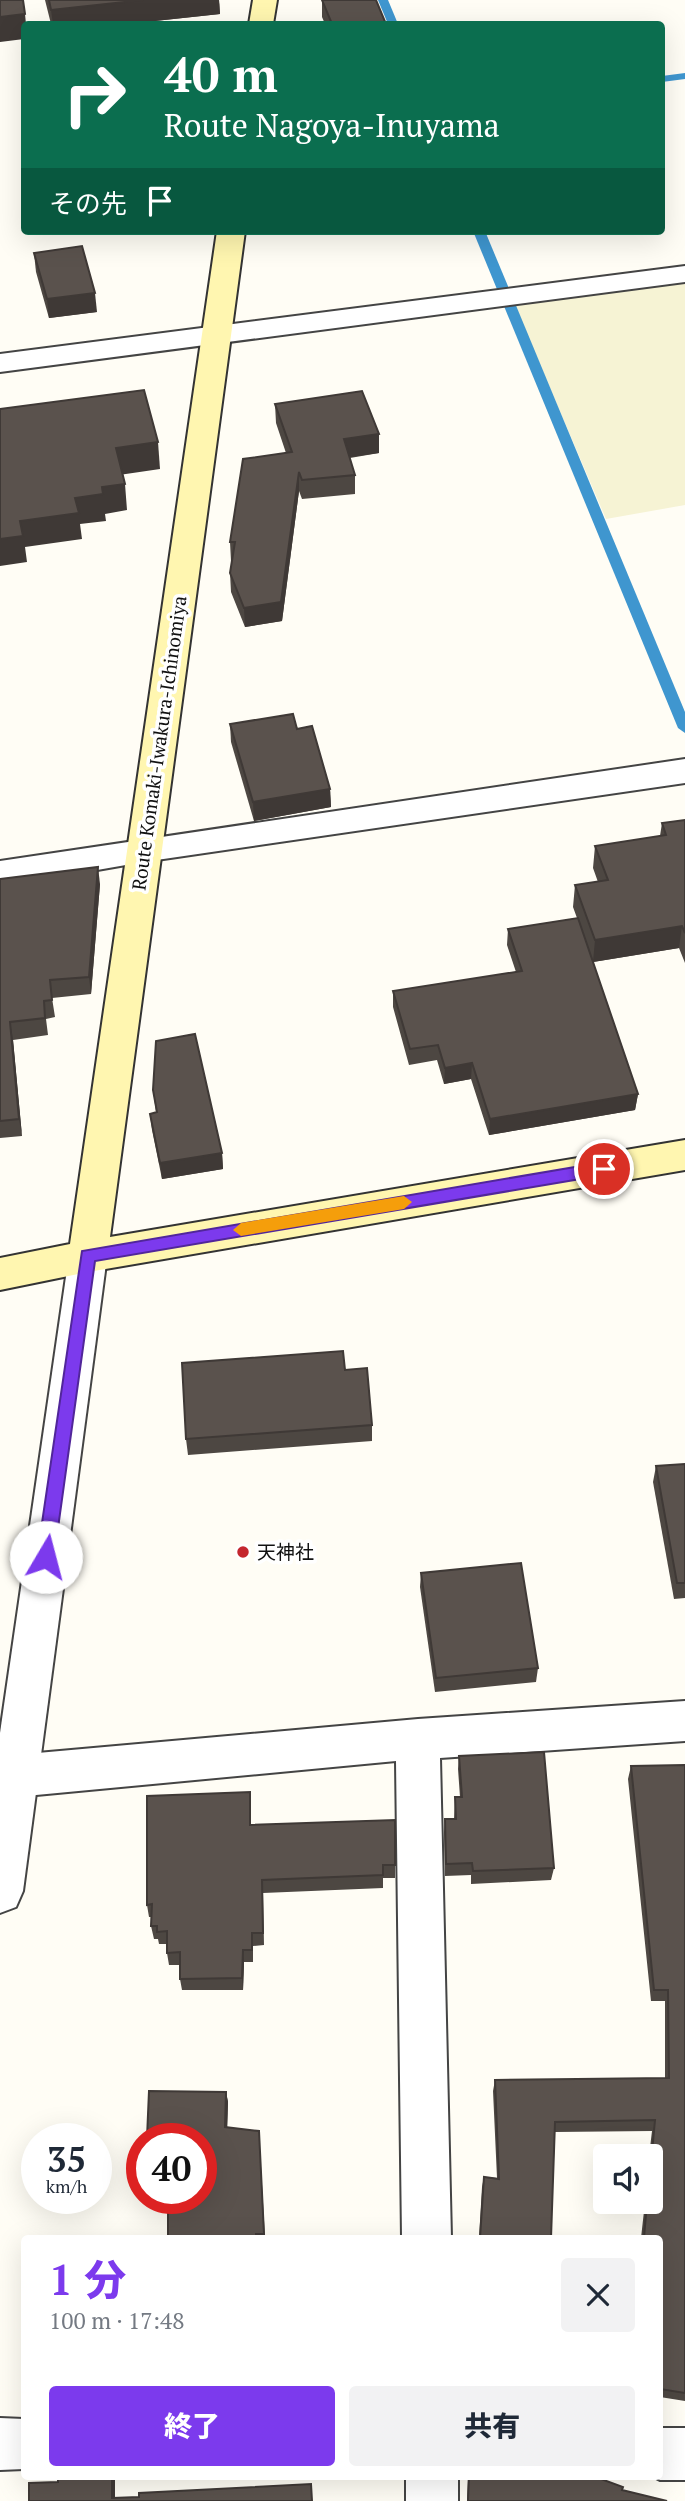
<!DOCTYPE html>
<html lang="ja">
<head>
<meta charset="utf-8">
<style>
	body { margin:0; font-family:"PT Serif","Noto Sans JP",serif; background:#f2f2f3; color:#1f2937; height:100vh; display:flex; flex-direction:column; font-size:26px; white-space:nowrap }
	* { box-sizing:border-box; margin:0 }
	p { font-size:23px; color:#747a83 }
	.icon { flex:none; width:38px; height:38px; fill:none; stroke:currentColor; stroke-width:2; stroke-linecap:round; stroke-linejoin:round }
	.map { position:relative; flex:1; overflow:hidden }
	.drawer { position:absolute; left:21px; top:2235px; width:642px; height:245px; display:flex; flex-direction:column; background:#fff; border-radius:7px; box-shadow:0 7px 28px #0002 }
	.drawer>* { flex:none }
	.hud { position:absolute; left:21px; top:21px; width:644px; height:214px; border-radius:7px; box-shadow:0 7px 28px #0002; background:#0b6e4f; color:#fff; overflow:hidden }
	.tools { position:absolute; left:593px; top:2144px; display:grid; gap:14px }
	.tools a { display:grid; place-items:center; width:70px; height:70px; border-radius:7px; background:#fff; box-shadow:0 7px 28px #0002; font-size:35px }
	.speed { position:absolute; left:21px; top:2123px; display:flex; gap:14px; font-size:35px; font-weight:700; text-align:center }
	.speed>* { display:grid; place-content:center; width:91px; height:91px; border-radius:50%; background:#fff; box-shadow:0 7px 28px #0002; line-height:1 }
	.speed small { font-size:18px; font-weight:400 }
	.speed .limit { border:10px solid #d22; background:#fff; color:#111 }
	.pin { position:absolute; display:grid; place-items:center; width:60px; height:60px; color:#fff; margin:-30px; border:4px solid #fff; border-radius:50%; box-shadow:0 2px 7px #0007 }
	.me { position:absolute; width:77px; margin:-38px; rotate:8deg; stroke-linejoin:round; filter:drop-shadow(0 0 5px #0008) }
	.turn { display:flex; align-items:center; gap:24px; height:147px; padding:0 28px; font-size:32px }
	.turn .icon { width:91px; height:91px; stroke-width:2.5 }
	.turn b { display:block; font-size:49px; line-height:60px }
	.then { display:flex; align-items:center; height:66px; padding:0 28px; background:#0003; gap:14px; font-size:26px }
	.round { display:grid; place-items:center; flex:none; width:74px; height:74px; border-radius:7px; background:#f2f2f3 }
	.headline { display:flex; align-items:center; justify-content:space-between; height:119px; padding:0 28px }
	h1 { font-size:42px; font-weight:800; line-height:52px; color:#7c3aed }
	.primary-button { display:flex; gap:14px; margin-top:auto; padding:14px 28px }
	.primary-button a { flex:1; height:80px; border-radius:7px; background:#7c3aed; color:#fff; font-size:28px; font-weight:800; line-height:80px; text-align:center }
	.primary-button a+a { background:#f2f2f3; color:#1f2937 }
	.map>svg:first-child { display:block }
</style>
</head>
<body>
<div class="map">
<svg width="685" height="2501" viewBox="0 0 685 2501">
	<rect width="100%" height="100%" fill="#fffdf5"/>
	<path fill="#f6f3d4" d="M685,276V505L606,519L512,299Z"/>
	<g fill="none" stroke-linecap="round" stroke-linejoin="round">
		<g fill="#3f96cf" fill-rule="evenodd">
			<path d="M378,0H388L398,24H388Z"/>
			<path d="M685,73V79L662,82V76Z"/>
			<path d="M473,231H485L685,712V733L678,728Z"/>
		</g>
		<g stroke="#444" stroke-width="4">
			<g id="minor">
				<path d="M685,266V282L0,372V354Z"/>
				<path d="M685,759V783L143,862L0,887V861Z"/>
				<path d="M685,1701V1741L440,1758L451,2238H402L396,1761L15,1797L0,1791V1761L15,1755L418,1719Z"/>
				<path d="M0,2418L24,2419V2469L0,2470Z"/>
				<path d="M660,2428H685V2480H660L652,2476H660Z"/>
				<rect x="406" y="2476" width="52" height="25"/>
			</g>
		</g>
		<g stroke="#444" stroke-width="4">
			<path id="tertiary" d="M88,1240L102,1245L107,1256L23,1891L16,1907L0,1913V1733L69,1256L74,1245Z"/>
		</g>
		<g stroke="#333" stroke-width="4">
			<g id="secondary">
				<path d="M253,0H277L273,24H249Z"/>
				<path d="M217,231H245L110,1237L685,1140V1170L88,1272L0,1290V1258L70,1244Z"/>
			</g>
		</g>
		<use href="#minor" fill="#fff" fill-rule="evenodd"/>
		<use href="#tertiary" fill="#fff" fill-rule="evenodd"/>
		<use href="#secondary" fill="#fff6b0" fill-rule="evenodd"/>
	</g>
	<g fill="#4d4742">
		<path d="M45,0H219L220,14L127,24H51Z"/>
		<path d="M322,0L386,24H325L322,17Z"/>
		<path d="M34,253L97,312L49,318L36,272Z"/>
		<path d="M275,404L379,434V453L350,458L355,475V494L302,499L299,491L282,621L245,627L231,592L230,573L232,561H231L230,542L286,453L276,423Z"/>
		<path d="M230,724L297,729L330,789L331,807L254,821L231,742Z"/>
		<path d="M685,820V963L679,948L593,962L638,1094L635,1110L489,1135L471,1079L444,1084L437,1060L409,1065L393,1007V991L516,972L507,945L508,929L577,918L573,907L575,885L598,882L593,868L595,846L660,836L662,823Z"/>
		<path d="M0,879L100,884L91,994L52,998L55,1017L46,1019L48,1035L13,1040L22,1136L0,1138Z"/>
		<path d="M153,1090L222,1153L223,1169L162,1179L152,1130L150,1114L156,1112Z"/>
		<path d="M345,1370L372,1425V1441L188,1455L186,1439Z"/>
		<path d="M685,1464V1598L674,1599L653,1482L656,1466Z"/>
		<path d="M421,1573L538,1668L536,1682L435,1692L420,1587Z"/>
		<path d="M459,1756L554,1868L551,1880L471,1884V1875L445,1876L444,1832L445,1819H454L455,1797H460L458,1769Z"/>
		<path d="M685,1765V2401L660,2397V2238H641L645,2202H651V2156H649L652,2131L555,2132L551,2238H479L482,2187L484,2177L497,2178L493,2091L495,2080L665,2078V2001H651L628,1779L631,1766Z"/>
		<path d="M251,1805V1825L395,1865V1878H383V1888L263,1893L264,1945L253,1946V1962H244L243,1990H182L180,1979V1965H169L167,1953V1944H159L158,1939H154L151,1926V1917H149L147,1905Z"/>
		<path d="M226,2092L228,2102L227,2127L259,2131L265,2238H168L201,2198Z"/>
		<path d="M468,2476H593L622,2490L667,2501H467Z"/>
	</g>
	<g fill="#3f3936">
		<path d="M143,0H219L220,14L127,24H53L51,10Z"/>
		<path d="M25,14L26,24H24V39L0,42V17Z"/>
		<path d="M95,293L97,312L49,318L47,299Z"/>
		<path d="M379,434V453L344,458V439Z"/>
		<path d="M158,442L160,469L119,475L116,448Z"/>
		<path d="M299,472V491L282,621L245,627L244,608Z"/>
		<path d="M125,484L127,510L105,514L106,521L80,524L82,539L25,547L27,562L0,566V539L20,521L102,487Z"/>
		<path d="M330,789L331,807L254,821L253,802Z"/>
		<path d="M98,867L100,884L91,994L89,977Z"/>
		<path d="M682,926L679,948L593,962L595,940Z"/>
		<path d="M10,1022L13,1040L22,1136L19,1119Z"/>
		<path d="M472,1063L471,1079L444,1084L445,1068Z"/>
		<path d="M638,1094L635,1110L489,1135L490,1119Z"/>
		<path d="M222,1153L223,1169L162,1179L160,1163Z"/>
		<path d="M243,1950L244,1962L243,1990L242,1978Z"/>
		<path d="M226,2092L228,2102L227,2137L225,2127Z"/>
		<path d="M112,2476H115V2501L112,2498Z"/>
	</g>
	<g fill="#5a524d" stroke="#3f3936" stroke-width="2">
		<path d="M0,0H23L25,14L0,17Z"/>
		<path d="M49,0H143L51,10Z"/>
		<path d="M322,0H376L386,24H332Z"/>
		<path d="M82,246L95,293L47,299L34,253Z"/>
		<path d="M144,390L158,442L116,448L125,484L102,487L103,494L75,498L79,513L20,521L23,536L0,539V409Z"/>
		<path d="M362,391L379,434L344,439L355,475L302,480L299,472L281,602L244,608L230,573L235,542H230L243,459L292,452L275,404Z"/>
		<path d="M293,714L297,729L312,726L330,789L253,802L230,724Z"/>
		<path d="M685,820V933L682,926L595,940L575,885L608,880L595,846L666,835L662,823Z"/>
		<path d="M98,867L89,977L50,980L52,1000L44,1001L45,1018L10,1022L19,1119L0,1121V879Z"/>
		<path d="M578,918L638,1094L490,1119L472,1063L445,1068L438,1045L410,1049L393,991L522,971L508,929Z"/>
		<path d="M195,1034L222,1153L160,1163L150,1114L157,1112L153,1090L156,1041Z"/>
		<path d="M343,1351L345,1370L367,1368L372,1425L186,1439L182,1363Z"/>
		<path d="M685,1464V1583H677L656,1466Z"/>
		<path d="M521,1563L538,1668L436,1678L421,1573Z"/>
		<path d="M544,1752L554,1868L473,1871L472,1863L446,1864L445,1819H456L455,1797H462L459,1756Z"/>
		<path d="M685,1765V2393L660,2389V2238H644L647,2202H651V2163L655,2120L555,2122L551,2238H480L484,2177L499,2179L495,2080L669,2078L668,1990H654L631,1766Z"/>
		<path d="M250,1792V1825L395,1820V1865H383V1875L262,1880L263,1933H252V1950H243L242,1978L180,1979V1952L167,1953V1931L157,1932V1926H151L152,1904L147,1905V1796Z"/>
		<path d="M149,2091L226,2092L225,2127L259,2131L264,2234H256V2238H168V2198H201V2138H147Z"/>
		<path d="M58,2476H112V2498L139,2497V2493L311,2484L312,2501H29V2483L58,2482Z"/>
		<path d="M469,2476H593L623,2487L622,2490L667,2501H468Z"/>
	</g>
	<path fill="#7c3aed" stroke="#51269a" stroke-width="2" d="M604,1162L611,1169L604,1175L95,1261L54,1557L46,1565L40,1562L37,1557L82,1251Z"/>
	<path fill="#f59e0b" d="M404,1196L412,1202L404,1209L241,1236L233,1230L241,1223Z"/>
	<circle fill="#c4262e" stroke="#fff" stroke-width="2.5" cx="243" cy="1552" r="7"/>
	<g text-anchor="middle" stroke-width="7" stroke-linejoin="round" paint-order="stroke">
		<g font-size="19" fill="#111" stroke="#fff">
			<text transform="translate(159 743) rotate(-82)" y="7">Route Komaki-Iwakura-Ichinomiya</text>
		</g>
		<g font-size="19" fill="#111" stroke="#fff" text-anchor="start">
			<text x="257" y="1559">天神社</text>
		</g>
	</g>
</svg>
<div class="tools">
<a><svg class="icon" aria-label="sound" viewBox="0 0 24 24"><path d="M4 9h4l5-4v14l-5-4H4zM17 9q2 3 0 6"/></svg></a>
</div>
<div class="speed"><div>35<small>km/h</small></div><div class="limit">40</div></div>
<div class="pin" style="left:604px;top:1169px;background:#d93025"><svg class="icon" aria-label="arrive" viewBox="0 0 24 24"><path d="M6 21V4h12l-3 4 3 4H6"/></svg></div>
<svg class="me" style="left:46px;top:1557px" viewBox="-20 -20 40 40"><circle r="19" fill="#fff"/><path d="M0-13L10 11 0 6-10 11z" fill="#7c3aed"/></svg>
<div class="hud">
<div class="turn"><svg class="icon" aria-label="right" viewBox="0 0 24 24"><path d="M7 20v-9h11M14 6l5 5-5 5"/></svg><div><b>40 m</b>Route Nagoya-Inuyama</div></div>
<div class="then">その先<svg class="icon" aria-label="arrive" viewBox="0 0 24 24"><path d="M6 21V4h12l-3 4 3 4H6"/></svg></div>
</div>
<section class="drawer">
<div class="headline"><div><h1>1 分</h1><p>100 m · 17:48</p></div><a class="round"><svg class="icon" aria-label="close" viewBox="0 0 24 24"><path d="M6 6l12 12M18 6L6 18"/></svg></a></div>
<div class="primary-button"><a>終了</a><a>共有</a></div>
</section>
</div>
</body>
</html>
